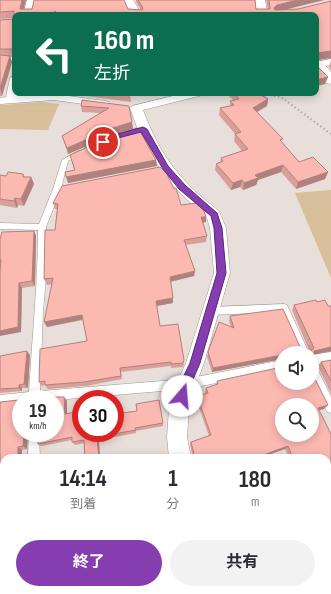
<!DOCTYPE html>
<html lang="ja">
<head>
<meta charset="utf-8">
<style>
	body { margin:0; font-family:"Sofia Sans Condensed","Noto Sans JP",sans-serif; background:#f2f2f3; color:#2b2b33; height:100vh; display:flex; flex-direction:column; font-size:15px; white-space:nowrap }
	* { box-sizing:border-box; margin:0 }
	p { font-size:13px; color:#7c7c81 }
	.icon { flex:none; width:22px; height:22px; fill:none; stroke:currentColor; stroke-width:2; stroke-linecap:round; stroke-linejoin:round }
	.map { position:relative; flex:1; overflow:hidden }
	.panel { position:absolute; left:0px; top:454px; width:331px; height:140px; display:flex; flex-direction:column; background:#fff; border-radius:12px 12px 0 0; box-shadow:0 2px 10px #0003 }
	.panel>* { flex:none }
	.banner { position:absolute; left:12px; top:12px; width:307px; height:84px; border-radius:8px; box-shadow:0 2px 10px #0003; background:#0b6e4f; color:#fff; overflow:hidden }
	.buttons { position:absolute; left:275px; top:346px; display:grid; gap:8px }
	.buttons a { display:grid; place-items:center; width:44px; height:44px; border-radius:50%; background:#fff; box-shadow:0 2px 10px #0003; font-size:20px }
	.speed { position:absolute; left:12px; top:390px; display:flex; gap:8px; font-size:20px; font-weight:700; text-align:center }
	.speed>* { display:grid; place-content:center; width:52px; height:52px; border-radius:50%; background:#fff; box-shadow:0 2px 10px #0003; line-height:1 }
	.speed small { font-size:10px; font-weight:400 }
	.speed .limit { border:6px solid #d22; background:#fff; color:#111 }
	.pin { position:absolute; display:grid; place-items:center; width:34px; height:34px; color:#fff; margin:-17px; border:2px solid #fff; border-radius:50%; box-shadow:0 1px 4px #0007 }
	.me { position:absolute; width:44px; margin:-22px; rotate:18deg; stroke-linejoin:round; filter:drop-shadow(0 0 3px #0008) }
	.turn { display:flex; align-items:center; gap:14px; height:84px; padding:0 16px; font-size:18px }
	.turn .icon { width:52px; height:52px; stroke-width:2.5 }
	.turn b { display:block; font-size:28px; line-height:34px }
	.eta { display:flex; justify-content:space-evenly; align-items:center; height:68px; text-align:center }
	.eta b { font-size:24px; font-weight:700; line-height:28px }
	.action { display:flex; gap:8px; margin-top:auto; padding:8px 16px }
	.action a { flex:1; height:46px; border-radius:24px; background:#853db0; color:#fff; font-size:16px; font-weight:700; line-height:46px; text-align:center }
	.action a+a { background:#f2f2f3; color:#2b2b33 }
	.map>svg:first-child { display:block }
</style>
</head>
<body>
<div class="map">
<svg width="331" height="594" viewBox="0 0 331 594">
	<rect width="100%" height="100%" fill="#e8deda"/>
	<g fill="#d7c099">
		<path d="M43,102L59,104L48,130L0,129V105Z"/>
		<path d="M331,190V278L295,193Z"/>
	</g>
	<g fill="none" stroke-linecap="round" stroke-linejoin="round">
		<g stroke="#a09693" stroke-width="1">
			<g id="service">
				<rect x="0" y="57" width="15" height="4"/>
				<path d="M79,151H83L84,153L68,161L61,189L46,227V278L43,312L40,391L186,379L282,360V370L186,389L55,400V399H21V403L0,405V395L29,392C32,338 38,284 38,230L0,229V223L39,224L53,189L62,160Z"/>
				<path d="M284,304L287,305L309,353H299L281,312L211,315L208,314L206,311L208,308L211,307Z"/>
				<path d="M331,352V362L313,365L316,366L331,397V413L327,412L312,380V355Z"/>
				<path d="M29,433H39L40,458H28Z"/>
				<path d="M4,539V551L0,552V540Z"/>
				<rect x="27" y="590" width="14" height="4"/>
			</g>
		</g>
		<g stroke="#a09693" stroke-width="1">
			<g id="minor">
				<path d="M27,0H35L33,15H23Z"/>
				<path d="M331,59V65L316,68V62Z"/>
				<path d="M15,75V93H18L17,96L54,94L105,101L109,102L111,104L109,106L105,107L54,100L0,104V98L6,97L10,78Z"/>
				<path d="M185,93H205L203,95L143,110C153,137 167,163 187,183C196,193 208,202 219,211L226,228L230,273L204,363L196,384L189,408L187,437L191,458H169L167,437L169,408L176,384L186,363L214,273L210,228L207,218L177,190L161,171L138,130L130,108L132,106Z"/>
				<path d="M209,590H235L236,594H210Z"/>
			</g>
		</g>
		<g stroke="#a09693" stroke-width="1">
			<g id="tertiary">
				<path d="M123,0H133L142,15H130Z"/>
				<path d="M255,0H265L268,15H256Z"/>
				<path d="M316,60L321,61L331,72V84L326,83L316,72Z"/>
			</g>
		</g>
		<path stroke="#b2aaa7" stroke-width="1.5" stroke-dasharray="1 2" stroke-linecap="butt" d="M268,95L276,96"/>
		<path stroke="#b2aaa7" stroke-width="2" stroke-dasharray="1.5 2.5" stroke-linecap="butt" d="M270,95L281,97L331,134"/>
		<use href="#service" fill="#fff" fill-rule="evenodd"/>
		<use href="#minor" fill="#fff" fill-rule="evenodd"/>
		<use href="#tertiary" fill="#fff" fill-rule="evenodd"/>
	</g>
	<g fill="#d99f99">
		<path d="M0,0L23,9H128L141,10L136,2V0H255L256,9H268L266,0H324L285,9H298L331,1V58L317,60V66L328,77L325,84L316,86V15H15V56H10L12,62L2,96H0V20L14,19V18L0,19Z"/>
		<path d="M331,60V70L329,67Z"/>
		<path d="M85,93H130L131,102L86,96Z"/>
		<path d="M226,93H279L263,97L268,99L267,106L257,112L282,143L299,162L328,172L325,179L296,189L281,172L258,180L256,185L243,190L240,187L231,190L215,170L216,164L220,162L221,158L242,151L234,141L235,134L219,115L220,108L230,106V101L233,100Z"/>
		<path d="M81,106H129L133,129L119,133L156,160L157,166L68,183L74,170L70,155L117,133L68,154L62,136L100,113L82,112Z"/>
		<path d="M23,174L25,177H31L34,184L24,206L18,205L17,208L0,205V175L6,176Z"/>
		<path d="M53,203L181,205L206,217V222L203,223L207,236L206,242L186,245L195,271L194,276L170,282L173,303L157,306L160,326L184,364L183,367L171,368V366L121,372L122,379L86,386L48,389L45,385L42,386L39,382L87,341L83,320L47,327L52,284L47,285L44,279L55,230L57,209H55Z"/>
		<path d="M34,231L36,236L35,286L22,288L21,332L0,266V239Z"/>
		<path d="M317,302L328,306H331V351L314,354V377L324,409L319,410L327,458H289L285,449L259,458H234L233,457L230,458H193L190,444L191,442L209,436L196,399L197,396L205,394V392L206,388L216,385L217,381L282,383L312,353H282V359L212,372L207,357L208,352L231,327L229,321L230,316L301,349L309,350L292,310L294,305Z"/>
		<path d="M30,355L28,388H22V391L0,393V356Z"/>
		<path d="M331,360V394L318,366L321,362Z"/>
		<path d="M64,397L67,401V414L81,433L115,414L163,423V426L136,431V433L99,440L100,458H85L84,443L75,445L72,442V440L41,446L38,444Z"/>
		<path d="M0,402L27,449L22,450V458H4L1,539Z"/>
		<path d="M331,537V577H330L327,576V538Z"/>
		<path d="M238,590H298L295,594H240Z"/>
	</g>
	<g fill="#b0827d">
		<path d="M22,0H26L22,15L20,9Z"/>
		<path d="M298,0H324L276,12L274,8L277,5Z"/>
		<path d="M331,51V58L316,60L317,53Z"/>
		<path d="M10,56L12,62L2,96L0,88Z"/>
		<path d="M328,77L325,84L316,86V80Z"/>
		<path d="M165,93H181L165,96Z"/>
		<path d="M255,93H279L254,99Z"/>
		<path d="M268,99L267,106L252,115L253,108Z"/>
		<path d="M132,122L133,129L113,135L68,154L67,148L113,128Z"/>
		<path d="M156,160L157,166L68,183L66,177Z"/>
		<path d="M283,165L281,172L258,180L256,185L243,190L244,183L255,175Z"/>
		<path d="M328,172L325,179L296,189L298,182Z"/>
		<path d="M31,177L34,184L24,206L21,199Z"/>
		<path d="M242,180L240,187L231,190L233,183Z"/>
		<path d="M15,198L18,205L17,208L14,201Z"/>
		<path d="M201,217H206V222L200,223Z"/>
		<path d="M34,231L36,236L35,286L32,281Z"/>
		<path d="M195,271L194,276L169,282L170,277Z"/>
		<path d="M19,283L22,288L21,332L0,336V331Z"/>
		<path d="M173,298V303L156,306V301Z"/>
		<path d="M82,315L84,319L47,327L44,322Z"/>
		<path d="M331,347V351L312,355L314,351Z"/>
		<path d="M27,351L30,355L28,388L24,384Z"/>
		<path d="M282,355V359L212,372L213,368Z"/>
		<path d="M19,385L22,388V391L19,388Z"/>
		<path d="M64,397L67,401V417L65,414Z"/>
		<path d="M19,400L21,403V415L18,412Z"/>
		<path d="M328,405L324,409L314,411L318,408Z"/>
		<path d="M24,433H28L27,449L23,446Z"/>
		<path d="M97,437L99,440L100,458H99Z"/>
		<path d="M288,446L285,449L259,458H255Z"/>
		<path d="M18,447L22,450V458H18Z"/>
		<path d="M235,455L233,457L230,458H225Z"/>
		<rect x="14" y="590" width="5" height="4"/>
	</g>
	<g fill="#fcb9b2" stroke="#b0827d" fill-rule="evenodd">
		<path d="M0,0H22L20,9H32L34,0H124L128,9L142,10L143,8L138,0H255L256,9H270L269,0H298L277,5L274,8L275,10L298,9L331,1V51L317,53V66L328,77L316,80V15H57L55,11L54,15H15V49H0V20L14,19V11L0,12Z"/>
		<path d="M0,55L10,56L0,88Z"/>
		<path d="M115,93H130V95Z"/>
		<path d="M234,93H257L268,99L253,108L283,139L280,140L299,162L313,157L328,172L298,182L283,165L255,175L258,178L244,183L242,180L233,183L216,164L223,161L221,158L248,149L235,134L241,132L220,108L234,105L230,101L239,99Z"/>
		<path d="M82,100L129,106L132,122L113,128L67,148L62,136L109,108L81,106Z"/>
		<path d="M138,128L156,160L66,177L65,172L75,170L70,155L118,133Z"/>
		<path d="M160,167L167,174L174,189L176,188L181,205L196,203L204,211L206,217H201L207,236L184,240L195,271L170,277L173,298L156,301L160,326L178,324L184,360L183,363L171,364V362L120,368L121,376L84,382L45,385V381L39,382L40,349L87,341L82,315L44,322L53,278L44,279L45,230H55L58,204L53,203L62,186Z"/>
		<path d="M8,172L23,174V177H31L21,199L15,198L14,201L0,199V175L6,176Z"/>
		<path d="M34,231L32,281L19,283L18,327L0,331V272L1,260H0V239L2,232Z"/>
		<path d="M316,300L317,302L325,300L328,306H331V347L314,351V377L328,405L318,408L331,434V506L327,507V458H293L288,446L255,458H237L235,455L225,458H195L191,442L211,435L197,396L208,393L206,388L218,384L217,381L282,367V383H312V353H282V355L213,368L208,352L219,322L234,328L230,316L283,309L301,349L312,350L314,348L294,305ZM282,405H312V435H282Z"/>
		<path d="M27,351L24,384L19,385V388L0,389V356Z"/>
		<path d="M331,360V381L321,362Z"/>
		<path d="M45,397H64L65,414L81,411V433H115V414L137,411L136,404L159,400L163,423L135,428L136,430L97,437L99,458H85L84,440L72,442V437L38,444L37,433H55V399H45Z"/>
		<path d="M19,400L18,412H21V433H24L23,446L18,447V458H4V590H14V594H0L1,539H0V402Z"/>
		<path d="M331,539V577H330L329,573L327,574V540Z"/>
		<path d="M40,590H81L62,594H40Z"/>
		<path d="M142,590H199L201,594H143Z"/>
		<path d="M240,590H298L299,593L295,594H242Z"/>
	</g>
	<path fill="#853db0" stroke="#562872" d="M143,127L147,129L168,166L185,185L217,213L222,228L226,273L200,363L191,384L186,399L182,401L179,399L177,396L180,384L190,363L217,273L214,228L211,216L179,189L163,169L141,132L118,138L103,145L100,142L114,135Z"/>
</svg>
<div class="buttons">
<a><svg class="icon" aria-label="sound" viewBox="0 0 24 24"><path d="M4 9h4l5-4v14l-5-4H4zM17 9q2 3 0 6"/></svg></a>
<a><svg class="icon" aria-label="search" viewBox="0 0 24 24"><circle cx="10" cy="10" r="6"/><path d="M15 15l6 6"/></svg></a>
</div>
<div class="speed"><div>19<small>km/h</small></div><div class="limit">30</div></div>
<div class="pin" style="left:103px;top:142px;background:#d93025"><svg class="icon" aria-label="arrive" viewBox="0 0 24 24"><path d="M6 21V4h12l-3 4 3 4H6"/></svg></div>
<svg class="me" style="left:182px;top:396px" viewBox="-20 -20 40 40"><circle r="19" fill="#fff"/><path d="M0-13L10 11 0 6-10 11z" fill="#853db0"/></svg>
<div class="banner">
<div class="turn"><svg class="icon" aria-label="left" viewBox="0 0 24 24"><path d="M17 20v-9H6M10 6l-5 5 5 5"/></svg><div><b>160 m</b>左折</div></div>
</div>
<section class="panel">
<div class="eta">
<div><b>14:14</b><p>到着</p></div>
<div><b>1</b><p>分</p></div>
<div><b>180</b><p>m</p></div>
</div>
<div class="action"><a>終了</a><a>共有</a></div>
</section>
</div>
</body>
</html>
